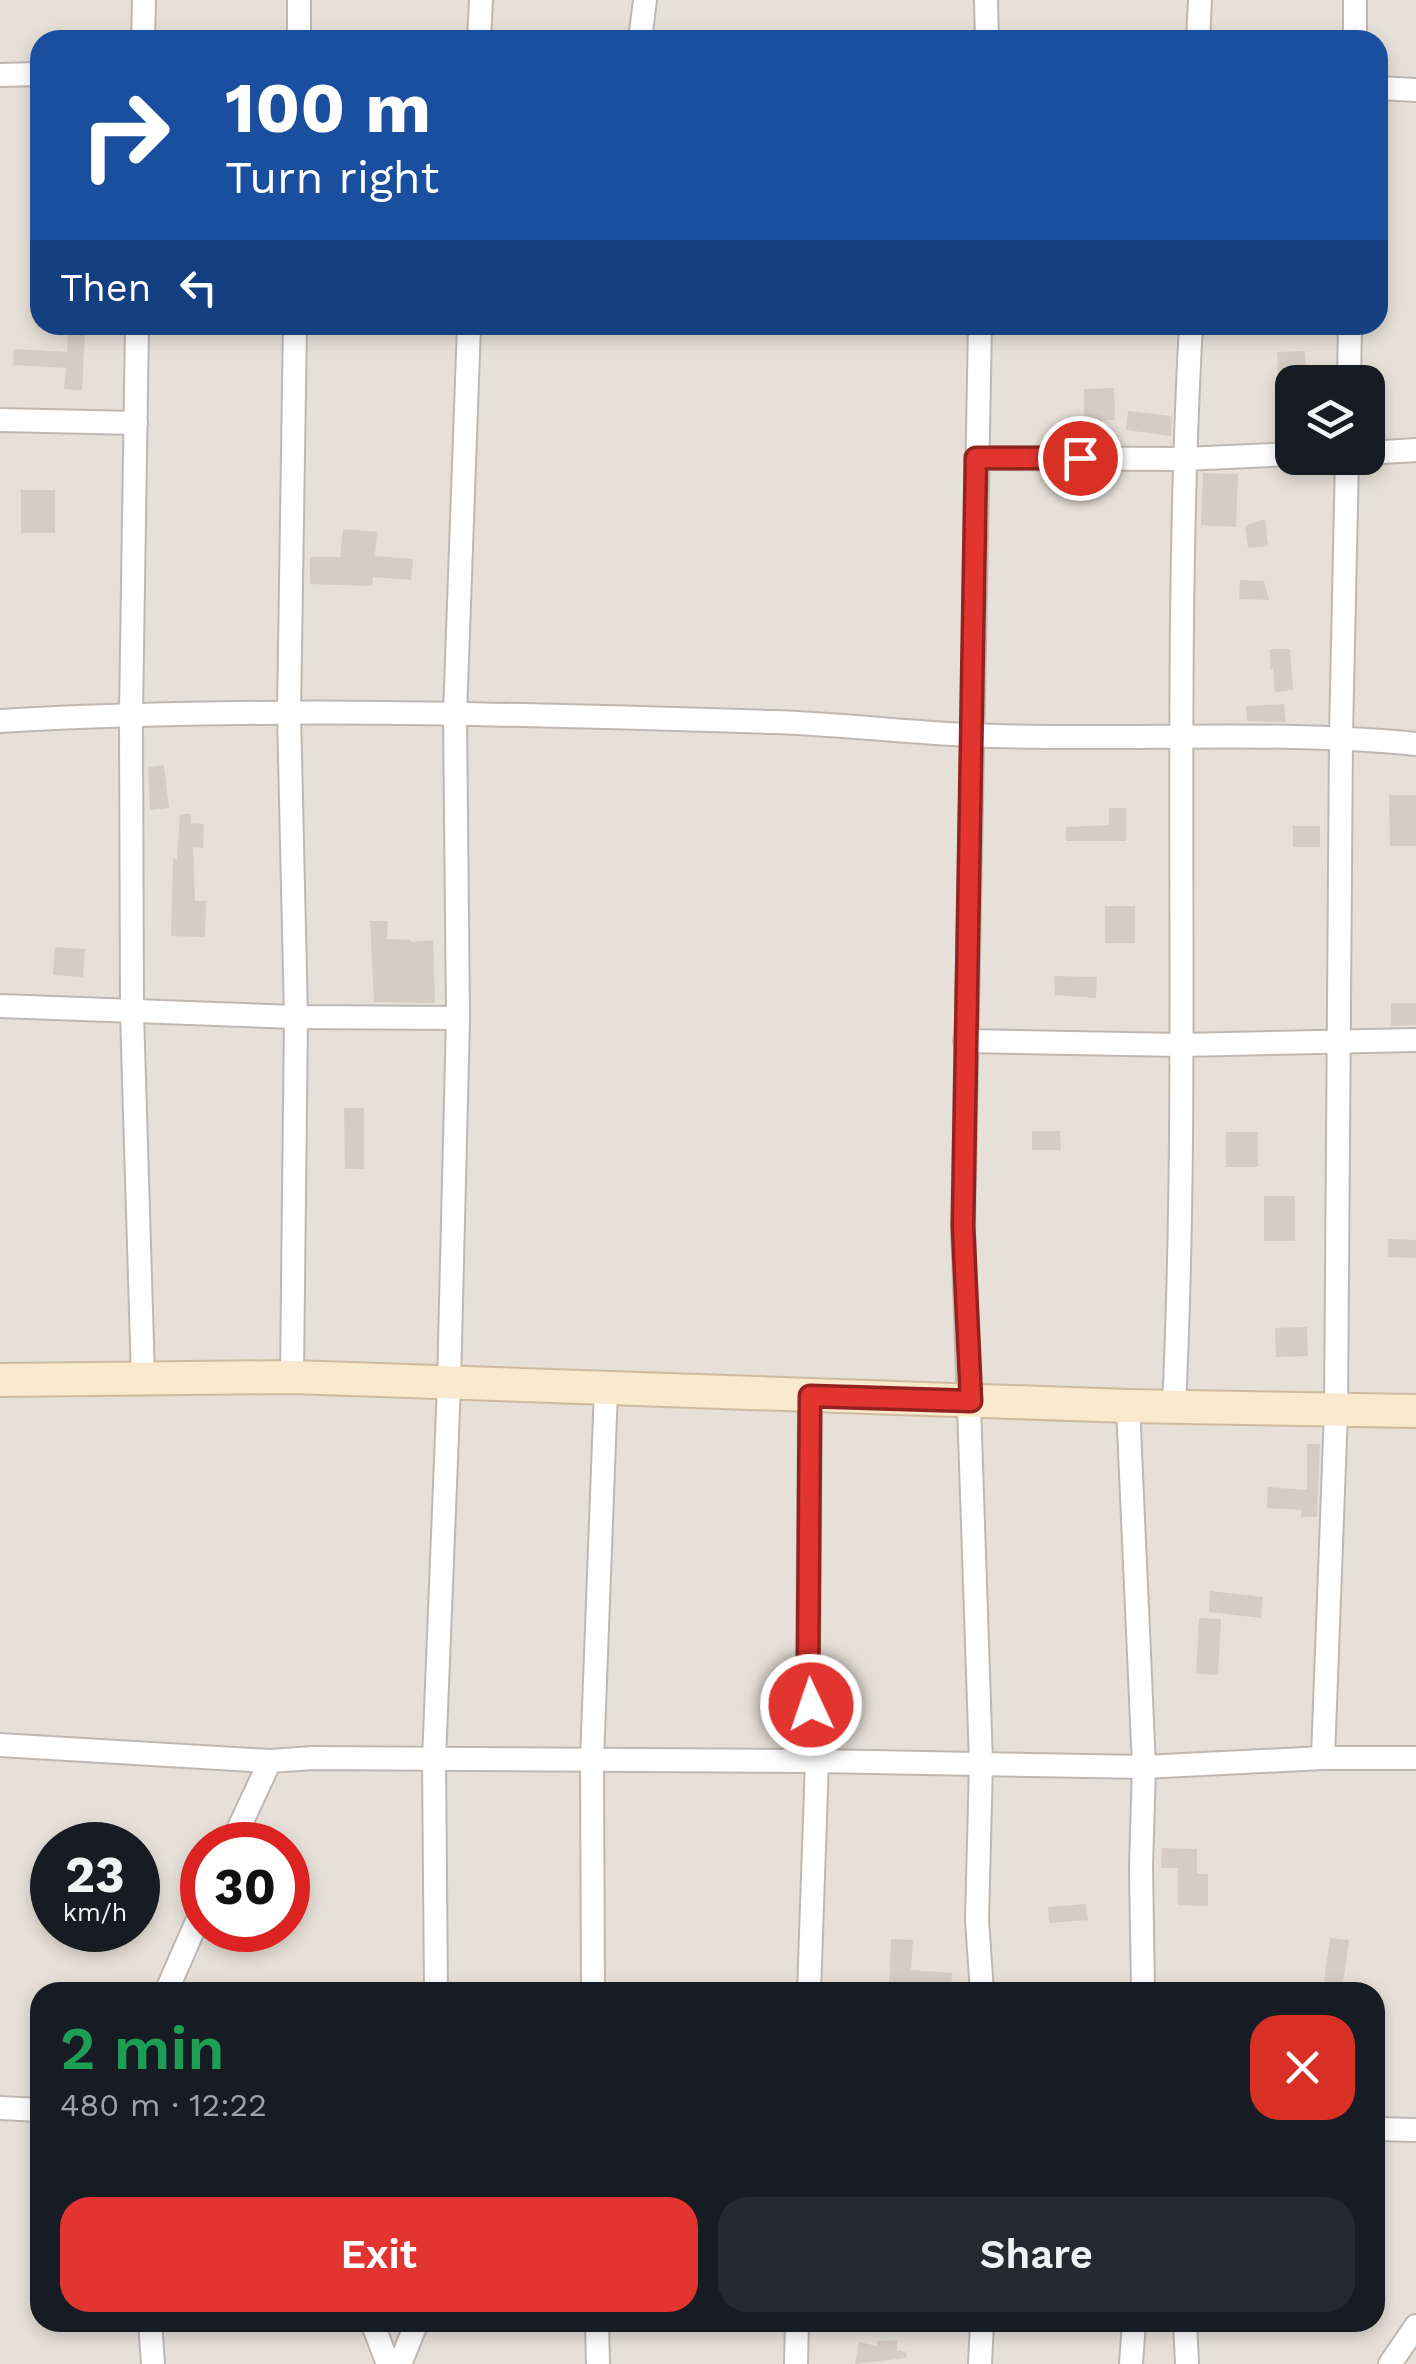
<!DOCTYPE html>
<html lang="en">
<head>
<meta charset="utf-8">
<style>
	body { margin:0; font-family:"Work Sans",sans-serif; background:#242831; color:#f1f3f6; height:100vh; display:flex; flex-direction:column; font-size:38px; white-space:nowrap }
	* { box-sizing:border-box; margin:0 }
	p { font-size:32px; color:#9ea1a6 }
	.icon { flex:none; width:55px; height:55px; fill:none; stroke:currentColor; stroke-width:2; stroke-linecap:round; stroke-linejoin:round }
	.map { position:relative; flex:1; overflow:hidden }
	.panel { position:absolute; left:30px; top:1982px; width:1355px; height:350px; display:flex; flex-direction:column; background:#171b24; border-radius:30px; box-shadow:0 5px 15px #0003 }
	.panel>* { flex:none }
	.top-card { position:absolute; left:30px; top:30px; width:1358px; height:305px; border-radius:30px; box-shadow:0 5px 15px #0003; background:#1a4fa0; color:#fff; overflow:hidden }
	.controls { position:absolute; left:1275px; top:365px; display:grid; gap:20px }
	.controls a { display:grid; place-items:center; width:110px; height:110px; border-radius:20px; background:#171b24; box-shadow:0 5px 15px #0003; font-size:50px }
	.speed { position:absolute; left:30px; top:1822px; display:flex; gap:20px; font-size:50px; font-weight:700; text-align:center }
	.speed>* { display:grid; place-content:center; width:130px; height:130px; border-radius:50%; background:#171b24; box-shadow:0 5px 15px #0003; line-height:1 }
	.speed small { font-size:25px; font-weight:400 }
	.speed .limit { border:15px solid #d22; background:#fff; color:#111 }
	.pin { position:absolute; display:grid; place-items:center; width:85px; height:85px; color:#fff; margin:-42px; border:5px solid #fff; border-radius:50%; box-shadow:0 2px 10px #0007 }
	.me { position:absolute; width:110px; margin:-55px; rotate:357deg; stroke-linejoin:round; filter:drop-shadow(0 0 8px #0008) }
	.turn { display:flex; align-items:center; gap:35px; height:210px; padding:0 30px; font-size:45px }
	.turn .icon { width:130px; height:130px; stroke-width:2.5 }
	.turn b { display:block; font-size:70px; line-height:85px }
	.then { display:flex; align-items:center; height:95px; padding:0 30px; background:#0003; gap:20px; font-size:38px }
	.round { display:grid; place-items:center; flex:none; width:105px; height:105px; border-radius:30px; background:#242831 }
	.overview { display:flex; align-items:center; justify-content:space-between; height:170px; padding:0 30px }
	h1 { font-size:60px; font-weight:600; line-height:75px; color:#1e9e55 }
	.primary-button { display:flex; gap:20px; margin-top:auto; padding:20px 30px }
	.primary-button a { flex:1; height:115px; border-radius:30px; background:#e33530; color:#fff; font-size:40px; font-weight:600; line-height:115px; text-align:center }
	.primary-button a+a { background:#242831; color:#f1f3f6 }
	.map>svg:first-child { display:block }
</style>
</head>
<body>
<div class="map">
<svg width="1416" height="2364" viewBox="0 0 1416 2364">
	<rect width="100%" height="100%" fill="#f3efe9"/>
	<path fill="#e6e0d8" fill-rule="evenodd" d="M0,0H1416V2364H0ZM40,40H1378V325H40ZM1292,382H1368V458H1292ZM52,1845H138V1930H52ZM202,1845H288V1930H202ZM40,1992H1375V2322H40Z"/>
	<g fill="#d6ccc3">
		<path d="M68,332L85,333L82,390L64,389L66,368L13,365L14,349L67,352Z"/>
		<path d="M1305,351L1306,374L1278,375L1277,352Z"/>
		<path d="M1114,388L1115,420L1084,421V389Z"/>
		<path d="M1128,411L1172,416L1171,436L1126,430Z"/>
		<path d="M1203,473L1238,474L1236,527L1201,525Z"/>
		<rect x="21" y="490" width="34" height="43"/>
		<path d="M1265,519L1268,546L1248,548L1245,526Z"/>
		<path d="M343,529L377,532L375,556L413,559L411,580L373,577L372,586L310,584V557H340Z"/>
		<path d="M1240,580L1264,581L1269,600L1239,599Z"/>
		<path d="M1270,649H1290L1293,690L1275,692L1273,669H1270Z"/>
		<path d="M1284,704L1286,722L1247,721L1246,706Z"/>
		<path d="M164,765L169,808L150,810L148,767Z"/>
		<path d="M1389,795H1416V846H1390Z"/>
		<path d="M1109,808H1126V841H1066V827L1109,825Z"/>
		<path d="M180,814H191V823L204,824L203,848L193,847L195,901H206L205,937L171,936L173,859H177Z"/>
		<rect x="1293" y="826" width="27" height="21"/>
		<rect x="1105" y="906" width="30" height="37"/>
		<path d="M370,921H388L387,939L411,940V942L433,940L435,1003L374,1002Z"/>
		<path d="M55,947L85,949L83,977L53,975Z"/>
		<path d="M1054,976L1097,977L1096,998L1055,995Z"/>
		<path d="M1391,1003H1416V1025L1391,1026Z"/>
		<path d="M344,1108H364V1169H345Z"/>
		<path d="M1032,1131H1060L1061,1150H1032Z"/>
		<rect x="1226" y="1132" width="32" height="35"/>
		<rect x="1264" y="1196" width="31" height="45"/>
		<path d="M1388,1239L1416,1240V1258L1388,1257Z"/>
		<path d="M1307,1327L1308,1356L1276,1357L1275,1328Z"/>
		<path d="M1307,1444H1320L1317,1517H1301V1510L1267,1508L1268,1487L1307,1490Z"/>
		<path d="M1210,1591L1263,1597L1261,1618L1209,1612Z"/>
		<path d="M1199,1618L1221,1619L1218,1675L1196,1674Z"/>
		<path d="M1162,1848L1197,1849V1874H1208V1906L1178,1905V1868H1161Z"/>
		<path d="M1086,1904L1088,1920L1049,1923L1048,1907Z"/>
		<path d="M1330,1938L1349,1940L1343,1983L1324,1981Z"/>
		<path d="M891,1939L913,1940L911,1970L952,1973L951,1991L910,1988V1992L889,1984Z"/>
		<path d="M897,2340V2350L907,2352L906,2358L855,2364L859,2342L877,2346V2341Z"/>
	</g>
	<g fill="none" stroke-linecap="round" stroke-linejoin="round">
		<g stroke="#c0b8b0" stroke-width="26">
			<g id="street">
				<path d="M986,0L987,40"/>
				<path d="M143,40L144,0"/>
				<path d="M299,40V0"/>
				<path d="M479,40L481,0"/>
				<path d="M640,40L645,0"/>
				<path d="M1198,40L1200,0"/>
				<path d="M1355,40V0"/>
				<path d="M0,75L40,74"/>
				<path d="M1378,88L1416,90"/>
				<path d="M137,325L131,714L132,1013L143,1377"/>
				<path d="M980,325L963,1226L981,1763L977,1920L982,1992"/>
				<path d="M1349,382L1350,325"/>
				<path d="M0,420L136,423"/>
				<path d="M1368,453L1416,450"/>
				<path d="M976,458L1184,459L1292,454"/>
				<path d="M0,721C257,706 515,714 773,722C838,724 904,732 969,735C1118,742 1267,729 1416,744"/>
				<path d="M0,1006L296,1017L458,1018"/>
				<path d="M965,1041L1181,1045L1416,1040"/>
				<path d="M292,1377L296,1017L289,713L295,325"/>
				<path d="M1128,1406L1144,1767L1141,1867L1143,1992"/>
				<path d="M1174,1407C1191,1047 1171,685 1191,325"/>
				<path d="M0,1745L270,1761L313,1758L817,1761L1144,1767L1323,1758H1416"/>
				<path d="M1323,1758L1336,1411L1341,736L1347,458"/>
				<path d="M231,1845L270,1761"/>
				<path d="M166,1992L202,1910"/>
				<path d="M436,1992L434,1761L449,1384L458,1018L455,715L469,325"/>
				<path d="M593,1992L592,1760L606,1389"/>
				<path d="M809,1992L817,1761L808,1677L810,1397"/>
				<path d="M0,2108L40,2110"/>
				<path d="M1375,2129L1416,2130"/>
				<path d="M150,2322L153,2364"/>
				<path d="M372,2322L388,2364"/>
				<path d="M597,2322L598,2364"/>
				<path d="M1185,2322L1187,2364"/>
				<path d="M400,2364L417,2322"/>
				<path d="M796,2364L797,2322"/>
				<path d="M980,2364L982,2322"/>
				<path d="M1131,2364L1134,2322"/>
				<path d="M1390,2364L1416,2326"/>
			</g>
		</g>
		<g stroke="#cebb9e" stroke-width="36">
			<path id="secondary" d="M0,1380L292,1377L1128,1406L1416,1411"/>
		</g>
		<use href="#street" stroke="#fff" stroke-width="22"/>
		<use href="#secondary" stroke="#f9e9cd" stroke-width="32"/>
	</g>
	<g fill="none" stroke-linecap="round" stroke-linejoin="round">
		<g stroke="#94221f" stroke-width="25">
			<path id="route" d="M811,1705L808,1677L810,1396L971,1401L963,1226L976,458H1080"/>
		</g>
		<use href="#route" stroke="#e33530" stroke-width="18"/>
	</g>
</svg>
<div class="controls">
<a><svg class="icon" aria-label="layers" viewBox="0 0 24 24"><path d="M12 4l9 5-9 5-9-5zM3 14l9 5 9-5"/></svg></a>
</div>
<div class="speed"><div>23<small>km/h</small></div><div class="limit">30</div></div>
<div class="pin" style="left:1080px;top:458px;background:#d93025"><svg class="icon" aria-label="arrive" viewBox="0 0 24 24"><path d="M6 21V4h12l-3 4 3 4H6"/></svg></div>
<svg class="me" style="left:811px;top:1705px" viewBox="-20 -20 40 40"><circle r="17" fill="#e33530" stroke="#fff" stroke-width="3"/><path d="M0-11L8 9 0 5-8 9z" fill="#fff"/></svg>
<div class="top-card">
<div class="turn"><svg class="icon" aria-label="right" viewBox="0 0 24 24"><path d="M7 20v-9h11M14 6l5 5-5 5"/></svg><div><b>100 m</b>Turn right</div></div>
<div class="then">Then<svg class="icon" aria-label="left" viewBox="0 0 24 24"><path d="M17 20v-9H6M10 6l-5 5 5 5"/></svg></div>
</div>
<section class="panel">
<div class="overview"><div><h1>2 min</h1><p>480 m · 12:22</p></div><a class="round" style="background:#d93025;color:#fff"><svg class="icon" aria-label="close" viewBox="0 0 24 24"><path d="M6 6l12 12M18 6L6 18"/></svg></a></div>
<div class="primary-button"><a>Exit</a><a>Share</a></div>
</section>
</div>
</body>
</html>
